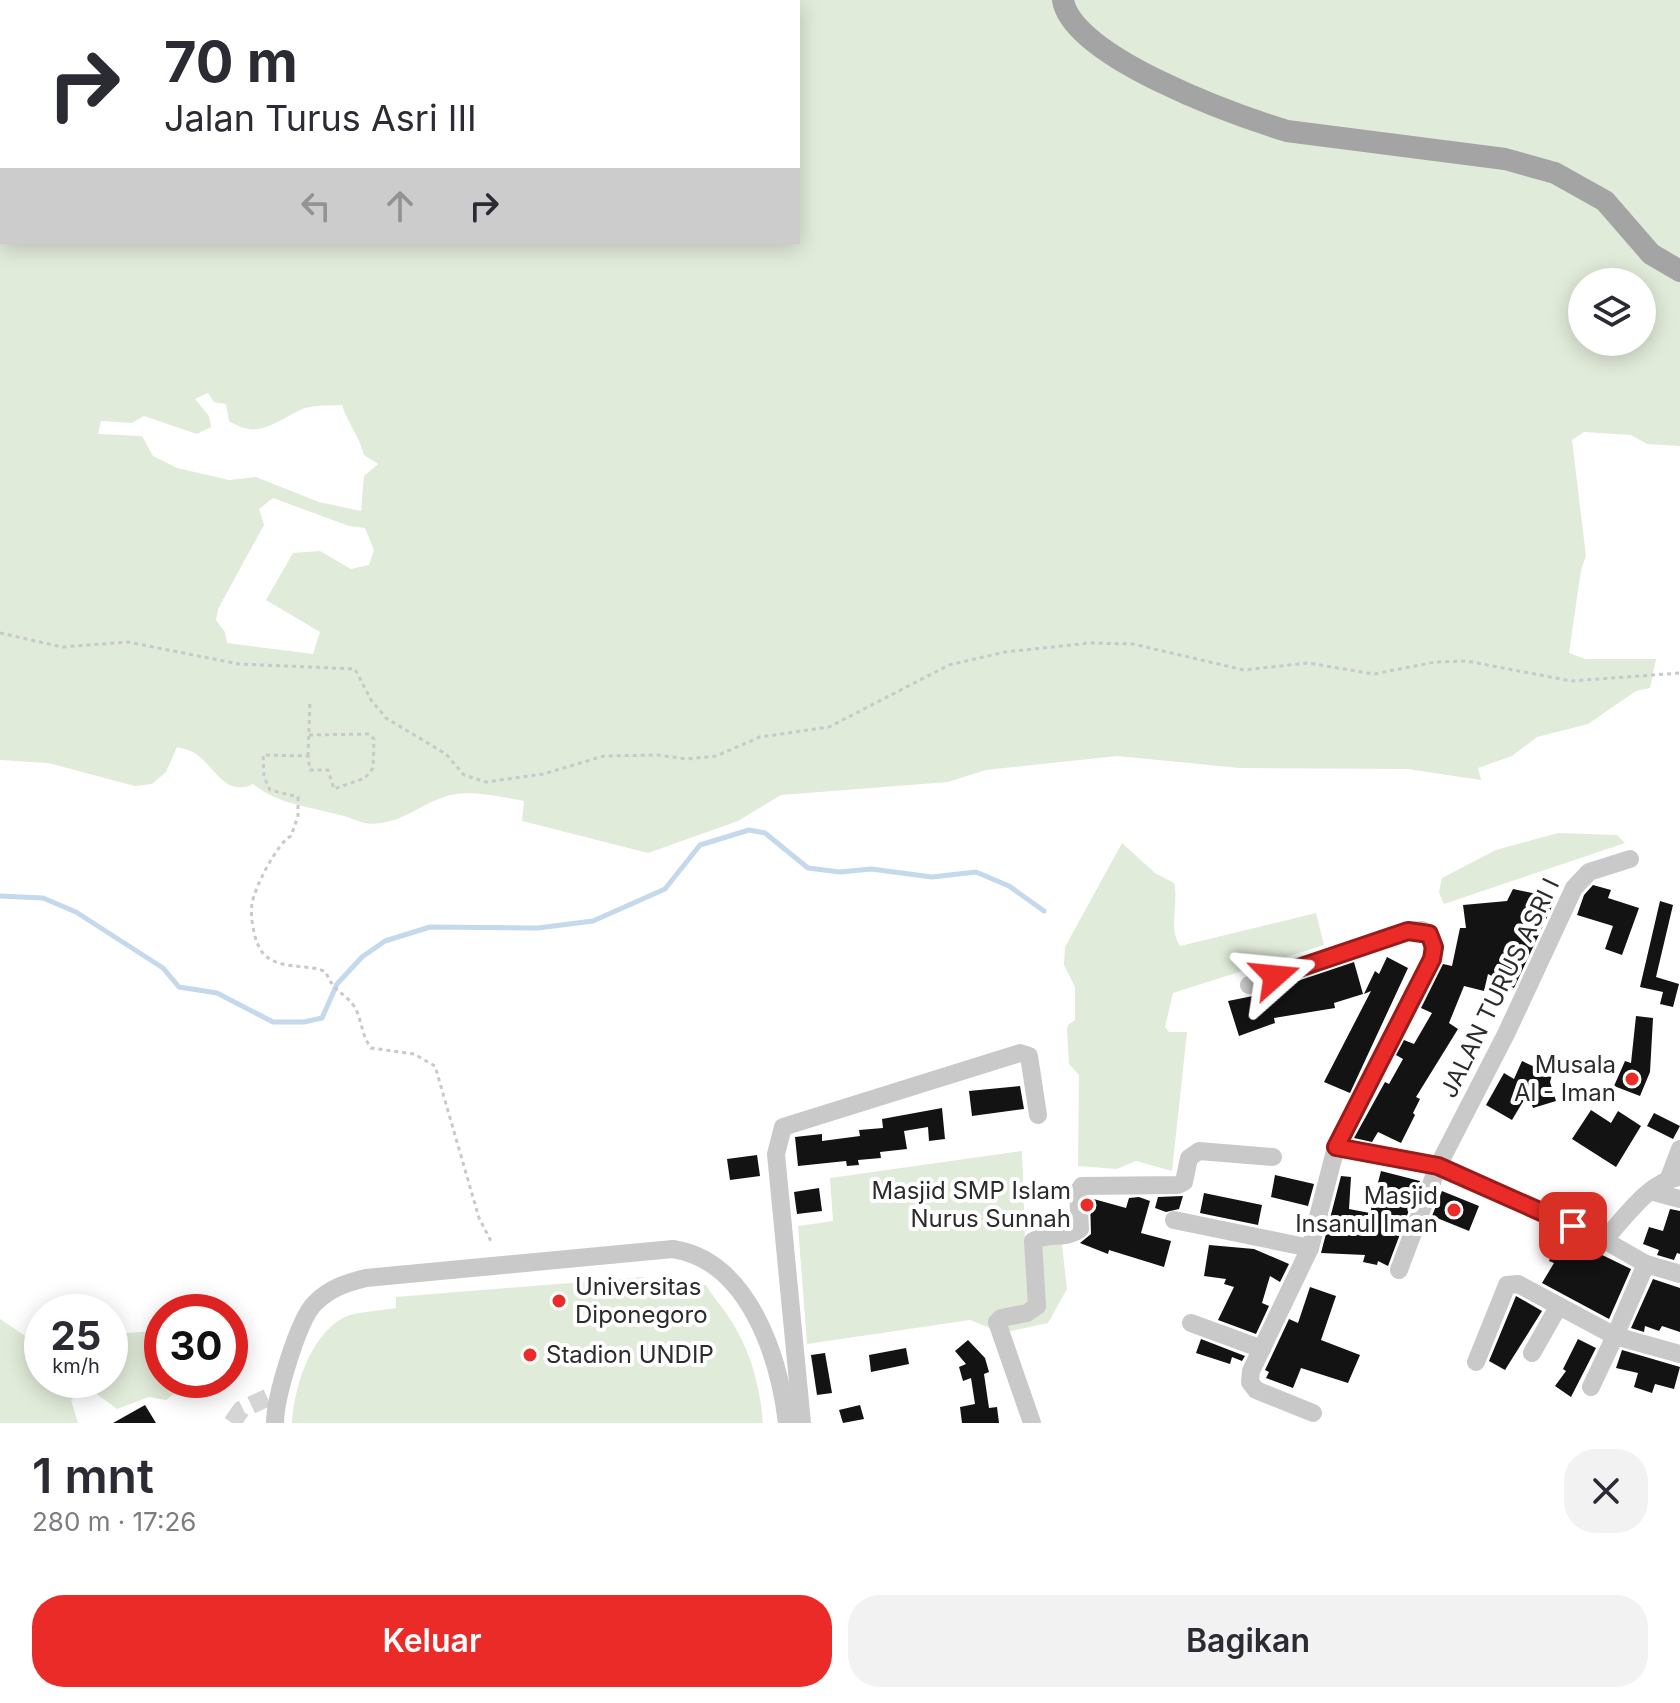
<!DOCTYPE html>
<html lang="id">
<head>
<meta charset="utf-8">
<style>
	body { margin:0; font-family:Inter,sans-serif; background:#f2f2f3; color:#2b2b33; height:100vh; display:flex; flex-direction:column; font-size:30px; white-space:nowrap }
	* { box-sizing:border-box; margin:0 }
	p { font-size:26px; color:#7c7c81 }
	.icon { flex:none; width:44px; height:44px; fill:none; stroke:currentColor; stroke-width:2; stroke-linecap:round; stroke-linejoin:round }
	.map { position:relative; height:1423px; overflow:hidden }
	.details { display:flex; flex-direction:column; background:#fff; flex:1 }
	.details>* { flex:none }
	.guide { position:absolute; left:0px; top:0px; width:800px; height:244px; box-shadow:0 4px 20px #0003; background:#fff; color:#2b2b33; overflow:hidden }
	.fabs { position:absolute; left:1568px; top:268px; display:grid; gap:16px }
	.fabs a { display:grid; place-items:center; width:88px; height:88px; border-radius:50%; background:#fff; box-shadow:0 4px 20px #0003; font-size:40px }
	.speed { position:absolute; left:24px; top:1294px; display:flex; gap:16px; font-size:40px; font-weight:700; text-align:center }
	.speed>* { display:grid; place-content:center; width:104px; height:104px; border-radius:50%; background:#fff; box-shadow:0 4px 20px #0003; line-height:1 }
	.speed small { font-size:20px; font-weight:400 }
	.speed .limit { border:12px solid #d22; background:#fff; color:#111 }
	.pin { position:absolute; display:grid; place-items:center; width:68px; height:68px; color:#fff; margin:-34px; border-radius:16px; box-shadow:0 4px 12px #0006 }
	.me { position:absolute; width:88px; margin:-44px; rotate:72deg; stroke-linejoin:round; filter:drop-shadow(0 0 6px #0008) }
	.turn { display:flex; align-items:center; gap:28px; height:168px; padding:0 32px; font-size:36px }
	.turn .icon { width:104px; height:104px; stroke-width:2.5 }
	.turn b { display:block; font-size:56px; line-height:68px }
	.lanes { display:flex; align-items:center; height:76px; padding:0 32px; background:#0003; justify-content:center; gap:40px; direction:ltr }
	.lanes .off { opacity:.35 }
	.round { display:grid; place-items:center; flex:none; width:84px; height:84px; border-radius:32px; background:#f2f2f3 }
	.summary { display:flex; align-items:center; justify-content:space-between; height:136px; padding:0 32px }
	h1 { font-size:48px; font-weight:600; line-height:60px }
	.primary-button { display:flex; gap:16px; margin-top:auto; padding:16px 32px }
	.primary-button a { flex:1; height:92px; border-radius:32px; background:#ea2b28; color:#fff; font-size:32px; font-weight:600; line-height:92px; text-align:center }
	.primary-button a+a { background:#f2f2f3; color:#2b2b33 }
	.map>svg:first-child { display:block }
</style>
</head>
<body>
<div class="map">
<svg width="1680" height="1423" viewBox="0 0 1680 1423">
	<rect width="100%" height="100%" fill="#fff"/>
	<g fill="#e1ebd9" fill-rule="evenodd">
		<path d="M0,0H1680V446L1647,444L1631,435L1584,432L1572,440L1586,556L1581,570L1569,653L1585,659H1656L1650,688L1636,691L1588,724L1537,737L1512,756L1478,768L1481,780L1407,769L1240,768L1117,756L986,770L948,782L781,795L738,821L648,853L522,821L524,801C501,797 467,788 444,797C422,804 405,820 381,823C360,826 358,819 340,815C310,807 277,804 253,784C226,798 214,766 196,754C191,750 183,749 177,747L166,772L152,784L135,786L48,763L0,760ZM2,2H798V242H2ZM1582,282H1642V342H1582ZM208,393L214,402L226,404L229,421C258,439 272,424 298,411C311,404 328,406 342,405C348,424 359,435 364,455L378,464L364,476L361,511L319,502L256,477L229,480L177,468L153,456L142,436L98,434L101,421L132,423L144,416L197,434L211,427L209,416L195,399ZM273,498L349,526L365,528L374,550L369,565L351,569L320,551L293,553L266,600L320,632L313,654L227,643L225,632L216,620L218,609L264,525L259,509Z"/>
		<path d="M1558,833L1617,835L1625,843L1444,904L1439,892L1442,878L1496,850Z"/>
		<path d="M1122,843L1155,873L1174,883C1179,904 1168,928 1180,946L1316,913L1324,945L1173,993L1165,1027L1169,1032H1187L1172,1171L1136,1161L1117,1169L1078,1166L1079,1075L1069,1064L1067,1030L1068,1025L1075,1020V987L1064,965L1065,947Z"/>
		<path d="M1022,1151L1025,1237L1061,1236L1067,1289L1048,1323L1002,1333L970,1320L807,1344L798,1226L833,1221L830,1178Z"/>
		<path d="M644,1277V1289L706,1285C712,1296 721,1305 728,1316C750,1348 760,1385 763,1423H292C294,1388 309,1339 341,1319C355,1311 381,1311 396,1308V1297Z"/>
		<path d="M0,1319L27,1337L42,1336V1380H110V1334L157,1331L162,1337V1380H183V1387L166,1400L149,1397L117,1409L86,1386L71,1400L78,1423H0Z"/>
	</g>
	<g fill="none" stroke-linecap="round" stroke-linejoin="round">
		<path stroke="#c4d9ec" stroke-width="5" d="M0,896L43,898L76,912L163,968L179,987L217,993L273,1022H304L322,1018L337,984L362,957L385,941L430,927L538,928L593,921L665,889L700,845L749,830L765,833L808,868L840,872L871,869L932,877L976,872L1009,886L1044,911"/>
	</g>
	<g fill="#131313">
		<path d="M1593,885L1611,890L1608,898L1639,908L1622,955L1605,949L1613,926L1577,915L1584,895Z"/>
		<path d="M1513,889L1556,898L1514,988L1488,974L1484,991L1464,986L1449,1023L1458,1029L1416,1097L1420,1099L1413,1113L1415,1115L1401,1143L1378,1132L1372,1142L1354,1138L1385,1082L1389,1084L1403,1059L1396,1055L1404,1040L1414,1044L1432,1013L1421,1008L1443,964L1452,966L1460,928H1466L1463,905L1507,901Z"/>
		<path d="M1660,901L1673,905L1656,977L1679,984L1673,1007L1660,1004L1663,992L1640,987Z"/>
		<path d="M1387,957L1408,968L1350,1093L1324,1082L1371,991L1364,994L1375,971L1379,974Z"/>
		<path d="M1354,962L1363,994L1334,1003L1335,1008L1274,1018L1275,1023L1239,1036L1228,1001L1253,996Z"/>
		<path d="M1636,1016L1653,1018L1650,1072L1640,1096L1614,1086L1625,1061L1631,1063Z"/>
		<path d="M1522,1061L1552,1075L1550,1082L1556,1101L1533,1108L1528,1093L1512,1120L1486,1105L1504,1073L1514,1079Z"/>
		<path d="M1020,1086L1024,1109L972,1116L969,1091Z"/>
		<path d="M942,1108L945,1139L929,1141L928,1127L904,1131L907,1149L880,1152L881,1158L858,1160L859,1165L847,1166L846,1161L798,1166L795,1137L822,1134V1141L860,1136L859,1130L883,1128L882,1119Z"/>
		<path d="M1591,1110L1611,1123L1618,1111L1641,1126L1616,1167L1572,1139Z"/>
		<path d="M1654,1113L1680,1126L1673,1139L1647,1126Z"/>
		<path d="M757,1155L760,1176L730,1180L727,1159Z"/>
		<path d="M1381,1171L1420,1181L1388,1266L1378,1261L1377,1265L1363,1262L1365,1255L1321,1253L1341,1176L1351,1177L1349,1209L1370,1213Z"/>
		<path d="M1275,1175L1314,1184L1308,1206L1271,1197Z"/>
		<path d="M819,1188L822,1211L797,1214L794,1192Z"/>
		<path d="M1442,1191L1479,1206L1469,1231L1432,1216Z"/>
		<path d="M1204,1193L1262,1205L1258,1225L1200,1213Z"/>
		<path d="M1183,1196L1179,1209L1166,1212L1155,1208L1158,1197Z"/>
		<path d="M1139,1197L1150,1201L1141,1233L1171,1241L1164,1267L1109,1250L1108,1254L1080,1243L1091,1234L1090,1198L1126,1208L1129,1198Z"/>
		<path d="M1670,1209L1680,1211V1254L1677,1253L1674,1260L1657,1255L1659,1250L1643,1244L1649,1227L1663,1231Z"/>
		<path d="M1561,1235L1631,1269L1609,1319L1542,1283L1554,1263L1549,1261Z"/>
		<path d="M1209,1245L1254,1249L1289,1264L1280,1282L1270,1276L1262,1303L1269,1306L1256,1334L1218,1320L1234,1287L1224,1284L1226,1279L1204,1276Z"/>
		<path d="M1653,1279L1680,1288V1332L1662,1326L1659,1331L1645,1326L1644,1332L1631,1328Z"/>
		<path d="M1310,1287L1336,1296L1321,1340L1360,1355L1348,1383L1301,1368L1293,1388L1266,1378L1269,1372L1265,1370L1289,1319L1298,1323Z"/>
		<path d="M1516,1296L1542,1311L1505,1370L1489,1361Z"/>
		<path d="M1201,1339L1245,1356L1242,1361L1232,1357L1230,1364L1196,1353Z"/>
		<path d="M1578,1339L1596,1348L1571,1397L1555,1386L1566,1371L1563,1369Z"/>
		<path d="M968,1340L985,1358L989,1372L984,1374L989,1408L997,1407L999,1423H962L960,1407L975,1404L971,1378L963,1381L959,1367L966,1364L955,1351Z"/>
		<path d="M906,1348L909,1364L871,1372L869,1355Z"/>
		<path d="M1622,1350L1680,1367L1674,1389L1655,1384L1652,1393L1634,1387L1638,1373L1616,1368Z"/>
		<path d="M825,1353L832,1393L817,1395L811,1355Z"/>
		<path d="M145,1405L156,1423H113Z"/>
		<path d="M860,1405L864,1419L843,1423L839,1410Z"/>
	</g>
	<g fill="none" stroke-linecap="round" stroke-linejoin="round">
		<path stroke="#d5d5d5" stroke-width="18" stroke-dasharray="18 9" stroke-linecap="butt" d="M232,1423L241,1410L277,1393"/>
		<g stroke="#c9c9c9" stroke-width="3" stroke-dasharray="4 4" stroke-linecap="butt">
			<path d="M0,633L62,647L128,642L239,664L355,669L371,700L386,718L446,754L464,775L486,782L543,774L604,756L658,755L687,759L716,756L760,737L829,727L949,665L1005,652L1090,643L1133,644L1244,670L1308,663L1374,674L1435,662L1466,661L1571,681L1680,673"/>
			<path d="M309,735L369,734L374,739L373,768L365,778L334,789L328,770H310L308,756L263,755L264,777L270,790L298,797V816L291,836C278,842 254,888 252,904C250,917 254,941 262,952C277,971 307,963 326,972C333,992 344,992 354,1006C362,1019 361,1035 371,1048L414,1054L435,1066L479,1218L492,1243"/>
			<path d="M308,756L310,701"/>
		</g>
		<g stroke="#c9c9c9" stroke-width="18">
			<path d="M1249,985L1408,931L1422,930L1432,939V959L1336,1147"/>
			<path d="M1669,1178L1680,1149"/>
			<path d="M1650,1191L1680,1199"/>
			<path d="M1174,1220L1310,1248"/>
			<path d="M1604,1240L1646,1264L1680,1274"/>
			<path d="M1399,1270L1438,1166L1506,1034L1574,888L1589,872L1630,859"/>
			<path d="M1191,1323L1262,1349"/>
			<path d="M1532,1353L1558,1307"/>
			<path d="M1476,1362L1507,1285L1518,1284L1615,1336L1646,1264"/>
			<path d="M1591,1387L1615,1336L1680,1354"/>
			<path d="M1313,1413L1256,1390L1250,1382L1251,1371L1310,1248L1336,1147L1438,1166L1604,1240C1625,1218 1649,1181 1680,1177"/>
			<path d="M275,1423C275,1398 298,1320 315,1303C330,1288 346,1283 366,1278L673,1249C749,1261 779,1357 787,1423"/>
			<path d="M802,1423L776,1154L783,1127L1020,1053L1029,1056L1038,1115"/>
			<path d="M1032,1423L997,1322L1001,1318L1027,1313L1037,1306L1033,1241C1047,1232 1067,1240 1080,1229L1078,1192L1082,1186L1178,1185L1184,1182L1189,1158L1199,1151L1273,1157"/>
		</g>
		<path stroke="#a4a4a4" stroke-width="22" d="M1063,0C1072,57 1235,115 1287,131L1505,159L1555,173L1605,201L1651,254L1680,271"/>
	</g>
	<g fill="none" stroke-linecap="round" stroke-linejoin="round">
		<g stroke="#981c1a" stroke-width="20">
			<path id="route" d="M1275,976L1408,931L1429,934L1434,947L1432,959L1336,1147L1438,1166L1573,1226"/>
		</g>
		<use href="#route" stroke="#ea2b28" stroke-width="14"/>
	</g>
	<g fill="#ea2b28" stroke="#fff" stroke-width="3">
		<circle cx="1632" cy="1079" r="8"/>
		<circle cx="1087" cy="1205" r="8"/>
		<circle cx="1454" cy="1210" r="8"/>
		<circle cx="559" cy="1301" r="8"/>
		<circle cx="530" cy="1355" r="8"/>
	</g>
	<g text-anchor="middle" stroke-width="8" stroke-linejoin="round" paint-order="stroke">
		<g font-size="24" fill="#2c2c2c" stroke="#fff">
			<text transform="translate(1500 988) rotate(-64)" y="8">JALAN TURUS ASRI I</text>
		</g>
		<g font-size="24" fill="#2c2c2c" stroke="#fff" text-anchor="end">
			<text x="1616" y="1073">Musala<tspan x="1616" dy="28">Al - Iman</tspan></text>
			<text x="1071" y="1199">Masjid SMP Islam<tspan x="1071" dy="28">Nurus Sunnah</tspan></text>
			<text x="1438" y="1204">Masjid<tspan x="1438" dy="28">Insanul Iman</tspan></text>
			<text x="575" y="1295" text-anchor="start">Universitas<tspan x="575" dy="28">Diponegoro</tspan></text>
			<text x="546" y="1363" text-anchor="start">Stadion UNDIP</text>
		</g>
	</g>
</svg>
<div class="fabs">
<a><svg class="icon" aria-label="layers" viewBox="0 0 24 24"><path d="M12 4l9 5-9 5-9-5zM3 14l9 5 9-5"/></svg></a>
</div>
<div class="speed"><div>25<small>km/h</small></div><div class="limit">30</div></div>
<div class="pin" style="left:1573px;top:1226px;background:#d93025"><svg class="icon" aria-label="arrive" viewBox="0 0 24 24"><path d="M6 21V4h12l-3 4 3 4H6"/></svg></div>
<svg class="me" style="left:1275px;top:976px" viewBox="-20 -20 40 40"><path d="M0-17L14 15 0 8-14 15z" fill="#ea2b28" stroke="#fff" stroke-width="4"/></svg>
<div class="guide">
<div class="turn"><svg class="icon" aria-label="right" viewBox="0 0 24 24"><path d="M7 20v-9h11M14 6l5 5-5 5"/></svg><div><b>70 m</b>Jalan Turus Asri III</div></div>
<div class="lanes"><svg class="icon off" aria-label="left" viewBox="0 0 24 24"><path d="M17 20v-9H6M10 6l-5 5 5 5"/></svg><svg class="icon off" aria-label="ahead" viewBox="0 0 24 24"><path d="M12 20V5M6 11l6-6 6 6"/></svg><svg class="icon" aria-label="right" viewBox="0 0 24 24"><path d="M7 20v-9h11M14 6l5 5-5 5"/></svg></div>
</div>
</div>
<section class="details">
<div class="summary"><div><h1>1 mnt</h1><p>280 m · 17:26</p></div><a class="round"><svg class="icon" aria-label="close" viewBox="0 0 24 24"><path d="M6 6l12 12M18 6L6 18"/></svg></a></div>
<div class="primary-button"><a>Keluar</a><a>Bagikan</a></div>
</section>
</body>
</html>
